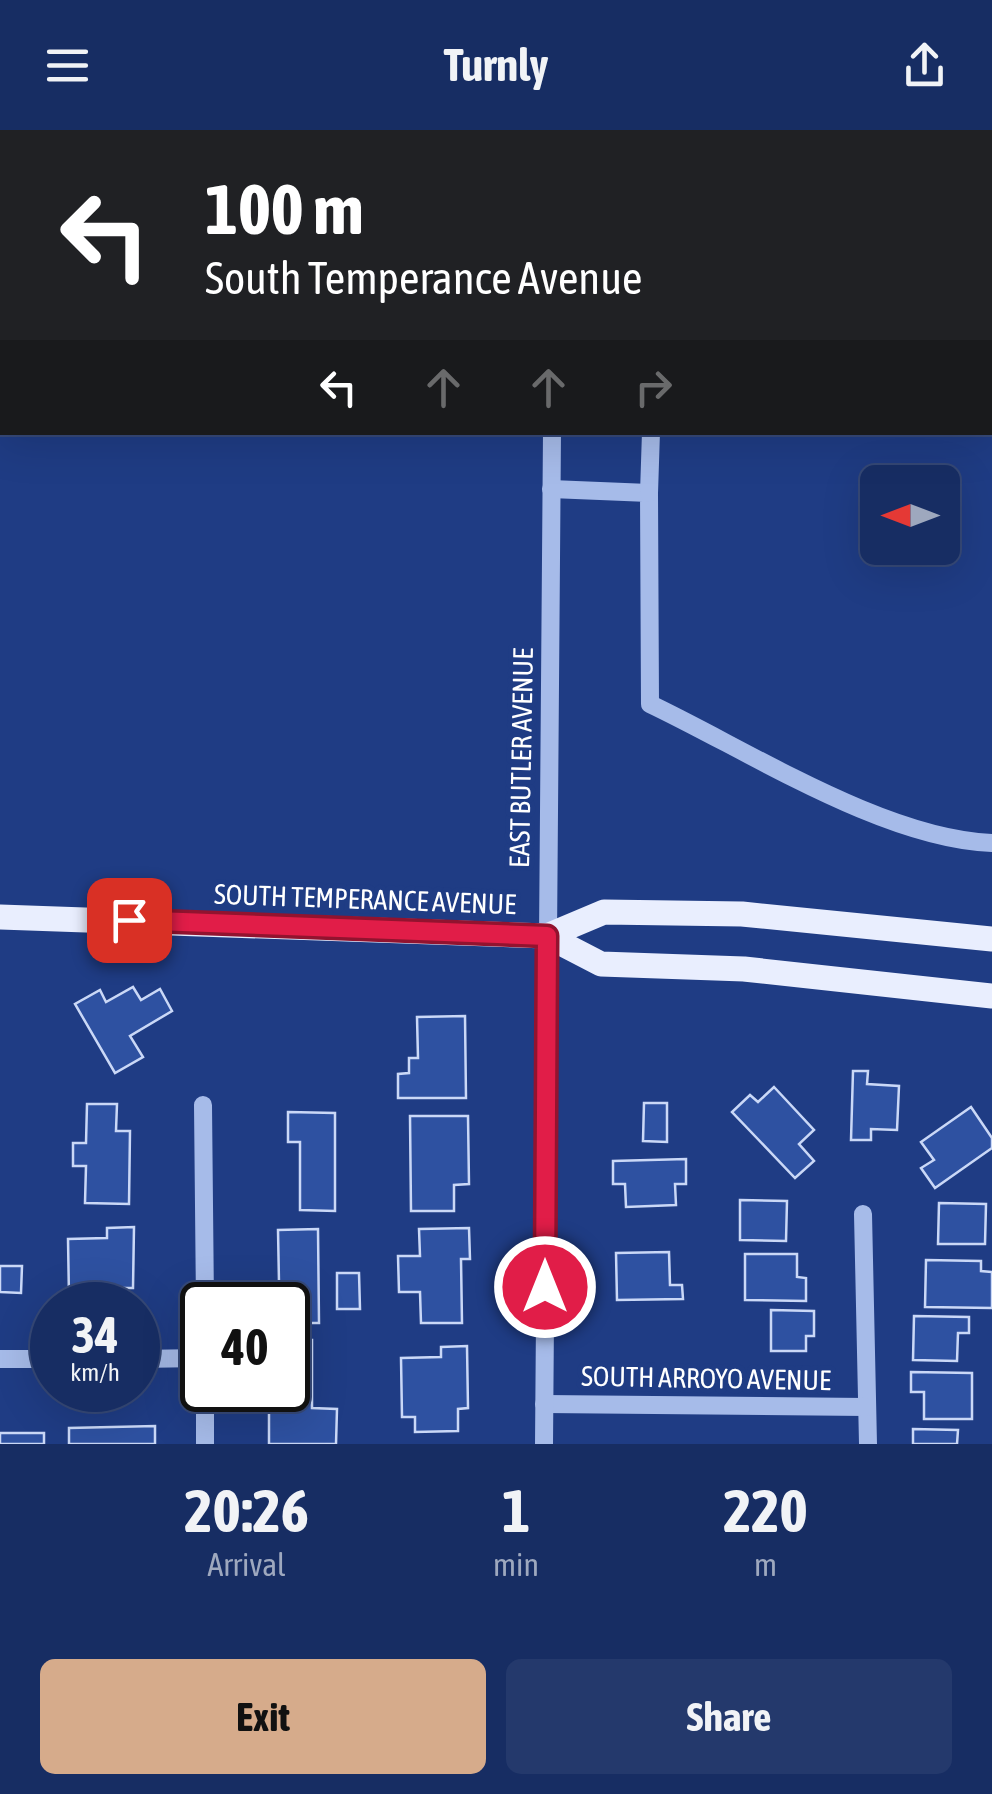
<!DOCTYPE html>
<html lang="en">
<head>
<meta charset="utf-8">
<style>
	body { margin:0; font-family:"Asap Condensed",sans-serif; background:#24396c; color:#f1f3f6; height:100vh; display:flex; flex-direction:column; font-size:38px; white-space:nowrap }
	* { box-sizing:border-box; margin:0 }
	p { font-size:32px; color:#9ea8be }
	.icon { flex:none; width:55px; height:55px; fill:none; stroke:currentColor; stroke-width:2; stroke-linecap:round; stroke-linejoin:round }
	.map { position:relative; height:1314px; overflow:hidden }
	.sheet { display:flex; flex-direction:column; background:#172d63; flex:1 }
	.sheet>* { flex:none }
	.guide { position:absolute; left:0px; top:0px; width:992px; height:305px; box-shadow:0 10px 40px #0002,0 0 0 2px #364978; background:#202124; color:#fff; overflow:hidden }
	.needle { width:65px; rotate:270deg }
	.controls { position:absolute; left:860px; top:335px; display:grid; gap:20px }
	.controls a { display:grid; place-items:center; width:100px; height:100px; border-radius:15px; background:#172d63; box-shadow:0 10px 40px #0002,0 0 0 2px #364978; font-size:50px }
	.speed { position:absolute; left:30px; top:1152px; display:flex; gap:20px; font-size:50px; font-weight:700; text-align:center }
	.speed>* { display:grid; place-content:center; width:130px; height:130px; border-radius:50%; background:#172d63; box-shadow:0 10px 40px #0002,0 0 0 2px #364978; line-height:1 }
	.speed small { font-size:25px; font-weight:400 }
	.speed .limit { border:5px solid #111; border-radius:15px; background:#fff; color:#111 }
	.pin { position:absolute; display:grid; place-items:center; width:85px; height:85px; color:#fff; margin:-42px; border-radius:20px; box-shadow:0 5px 15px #0006 }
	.me { position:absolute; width:110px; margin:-55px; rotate:0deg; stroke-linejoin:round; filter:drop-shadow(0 0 8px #0008) }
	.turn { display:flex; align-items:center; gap:35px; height:210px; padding:0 40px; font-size:45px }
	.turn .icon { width:130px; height:130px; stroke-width:2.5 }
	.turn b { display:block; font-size:70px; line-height:85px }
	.lanes { display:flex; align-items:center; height:95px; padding:0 40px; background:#0003; justify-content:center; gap:50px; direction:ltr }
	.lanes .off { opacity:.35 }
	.eta { display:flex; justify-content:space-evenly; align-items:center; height:170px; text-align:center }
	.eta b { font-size:60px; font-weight:700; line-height:70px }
	.action { display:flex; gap:20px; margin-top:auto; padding:20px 40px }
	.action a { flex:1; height:115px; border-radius:15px; background:#d6ab8b; color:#111; font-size:40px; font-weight:700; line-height:115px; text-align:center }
	.action a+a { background:#24396c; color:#f1f3f6 }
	header { display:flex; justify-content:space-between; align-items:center; height:130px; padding:0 40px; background:#172d63; font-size:45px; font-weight:700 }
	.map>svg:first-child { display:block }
</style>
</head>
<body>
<header><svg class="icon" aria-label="menu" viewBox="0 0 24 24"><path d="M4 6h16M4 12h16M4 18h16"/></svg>Turnly<svg class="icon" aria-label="share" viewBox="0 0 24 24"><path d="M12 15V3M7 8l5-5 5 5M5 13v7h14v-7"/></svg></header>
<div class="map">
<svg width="992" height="1314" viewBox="0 0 992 1314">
	<rect width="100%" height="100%" fill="#1f3c84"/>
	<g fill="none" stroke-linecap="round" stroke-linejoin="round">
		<g stroke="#99b4eb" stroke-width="8">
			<path d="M373,2L375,0"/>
			<path d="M0,216L2,215"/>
		</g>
	</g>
	<g fill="#2e51a1" stroke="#cad8f7" stroke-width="2.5">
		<path d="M133,857L141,870L160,859L172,881L130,906L143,927L115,943L75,874L100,860L106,872Z"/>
		<path d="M465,886L466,968H398V944L409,943V928H418L417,887Z"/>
		<path d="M853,941H868L867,954L899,956L897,1000L871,999V1010H851Z"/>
		<path d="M774,957L814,1000L799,1014L814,1031L795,1048L732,982L750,965L758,972Z"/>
		<path d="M644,973H667V1012L643,1011Z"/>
		<path d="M87,974H117L116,1001H130L129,1074L85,1073L86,1036H73V1013H86Z"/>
		<path d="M971,977L992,1008V1018L935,1058L921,1038L934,1030L921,1012Z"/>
		<path d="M288,982L335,983V1081L300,1080V1012H288Z"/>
		<path d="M410,986H468L469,1054L454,1055V1081H411Z"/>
		<path d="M686,1029V1054H675L676,1075L626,1077L625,1054H613V1031Z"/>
		<path d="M740,1070L787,1071L786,1111L740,1110Z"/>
		<path d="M939,1073L986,1074L985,1114H938Z"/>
		<path d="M134,1097L133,1158H124V1175H82V1167L69,1168L68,1109L107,1108V1098Z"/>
		<path d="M469,1098L470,1129H461L462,1193H421L420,1162H399L398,1126H420L419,1099Z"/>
		<path d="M318,1099L319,1193H296V1184H288V1175H268V1153H279L278,1100Z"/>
		<path d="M669,1122L670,1155H682L683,1169L617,1170L616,1123Z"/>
		<path d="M745,1124H797V1147L806,1148V1171L745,1170Z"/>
		<path d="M926,1130L981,1131V1141L992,1142V1178L925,1177Z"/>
		<path d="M0,1136H22L21,1163L0,1162Z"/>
		<path d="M337,1143H359L360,1179H337Z"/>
		<path d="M771,1180L814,1181V1206H806V1221H771Z"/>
		<path d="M914,1186L969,1187V1203H958L957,1231L913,1230Z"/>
		<path d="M288,1210H312V1278L337,1279L336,1314H269V1265L288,1260Z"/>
		<path d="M467,1216L468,1278L458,1279V1301L415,1302V1287H402L401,1228L441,1227V1217Z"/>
		<path d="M911,1242L972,1243V1289H924V1262H911Z"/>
		<path d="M155,1296V1314H69V1298Z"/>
		<path d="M913,1299L958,1300L957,1314H913Z"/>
		<rect x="0" y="1303" width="44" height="11"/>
	</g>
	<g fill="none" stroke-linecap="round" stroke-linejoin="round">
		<g stroke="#a6bbe9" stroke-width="18">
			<path d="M121,0L122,2"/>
			<path d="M554,2V0"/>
			<path d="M869,2V0"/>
			<path d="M0,92H2"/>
			<path d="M551,359L649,363L650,574C749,621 884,709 992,713"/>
			<path d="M649,363L651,302"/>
			<path d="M203,975L205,1175"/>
			<path d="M863,1084L868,1314"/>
			<path d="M0,1229H52"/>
			<path d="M138,1229L202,1228"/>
			<path d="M544,1274L867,1277"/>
			<path d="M205,1314V1260"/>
			<path d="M544,1314L552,302"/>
		</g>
		<g stroke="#e9eefe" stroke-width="25">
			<path d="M0,787L547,806L601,834L744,839L992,866"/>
			<path d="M547,806L604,782L742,784L992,809"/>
		</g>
	</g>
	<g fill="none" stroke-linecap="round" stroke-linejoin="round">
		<g stroke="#92132f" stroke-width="25">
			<path id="route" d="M129,790L547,806L545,1157"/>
		</g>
		<use href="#route" stroke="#e11d48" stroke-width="18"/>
	</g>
	<g text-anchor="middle" stroke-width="10" stroke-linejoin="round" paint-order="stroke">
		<g font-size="28" fill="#fff" stroke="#1f3c84">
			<text transform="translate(521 628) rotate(-89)" y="10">EAST BUTLER AVENUE</text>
			<text transform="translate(365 769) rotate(2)" y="10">SOUTH TEMPERANCE AVENUE</text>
			<text transform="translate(706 1248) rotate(1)" y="10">SOUTH ARROYO AVENUE</text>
		</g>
	</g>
</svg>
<div class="controls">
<a><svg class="needle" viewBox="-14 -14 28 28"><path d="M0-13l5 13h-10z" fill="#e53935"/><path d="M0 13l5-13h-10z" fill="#9ea8be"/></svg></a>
</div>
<div class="speed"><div>34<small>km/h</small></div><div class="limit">40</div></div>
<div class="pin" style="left:129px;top:790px;background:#d93025"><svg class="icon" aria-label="arrive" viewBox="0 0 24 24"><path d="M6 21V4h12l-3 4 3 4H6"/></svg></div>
<svg class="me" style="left:545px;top:1157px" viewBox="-20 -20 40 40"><circle r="17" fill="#e11d48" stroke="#fff" stroke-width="3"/><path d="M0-11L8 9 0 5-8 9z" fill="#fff"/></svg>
<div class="guide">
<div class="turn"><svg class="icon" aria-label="left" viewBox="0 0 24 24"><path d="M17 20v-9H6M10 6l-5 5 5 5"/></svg><div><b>100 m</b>South Temperance Avenue</div></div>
<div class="lanes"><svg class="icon" aria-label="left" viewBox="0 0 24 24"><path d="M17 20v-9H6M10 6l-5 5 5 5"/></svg><svg class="icon off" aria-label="ahead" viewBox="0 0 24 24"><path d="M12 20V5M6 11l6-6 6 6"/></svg><svg class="icon off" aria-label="ahead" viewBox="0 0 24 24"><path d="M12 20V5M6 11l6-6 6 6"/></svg><svg class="icon off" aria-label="right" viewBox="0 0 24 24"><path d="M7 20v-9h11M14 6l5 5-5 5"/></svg></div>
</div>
</div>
<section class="sheet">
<div class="eta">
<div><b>20:26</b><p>Arrival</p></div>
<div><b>1</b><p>min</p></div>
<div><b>220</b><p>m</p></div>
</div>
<div class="action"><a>Exit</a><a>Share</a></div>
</section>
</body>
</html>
